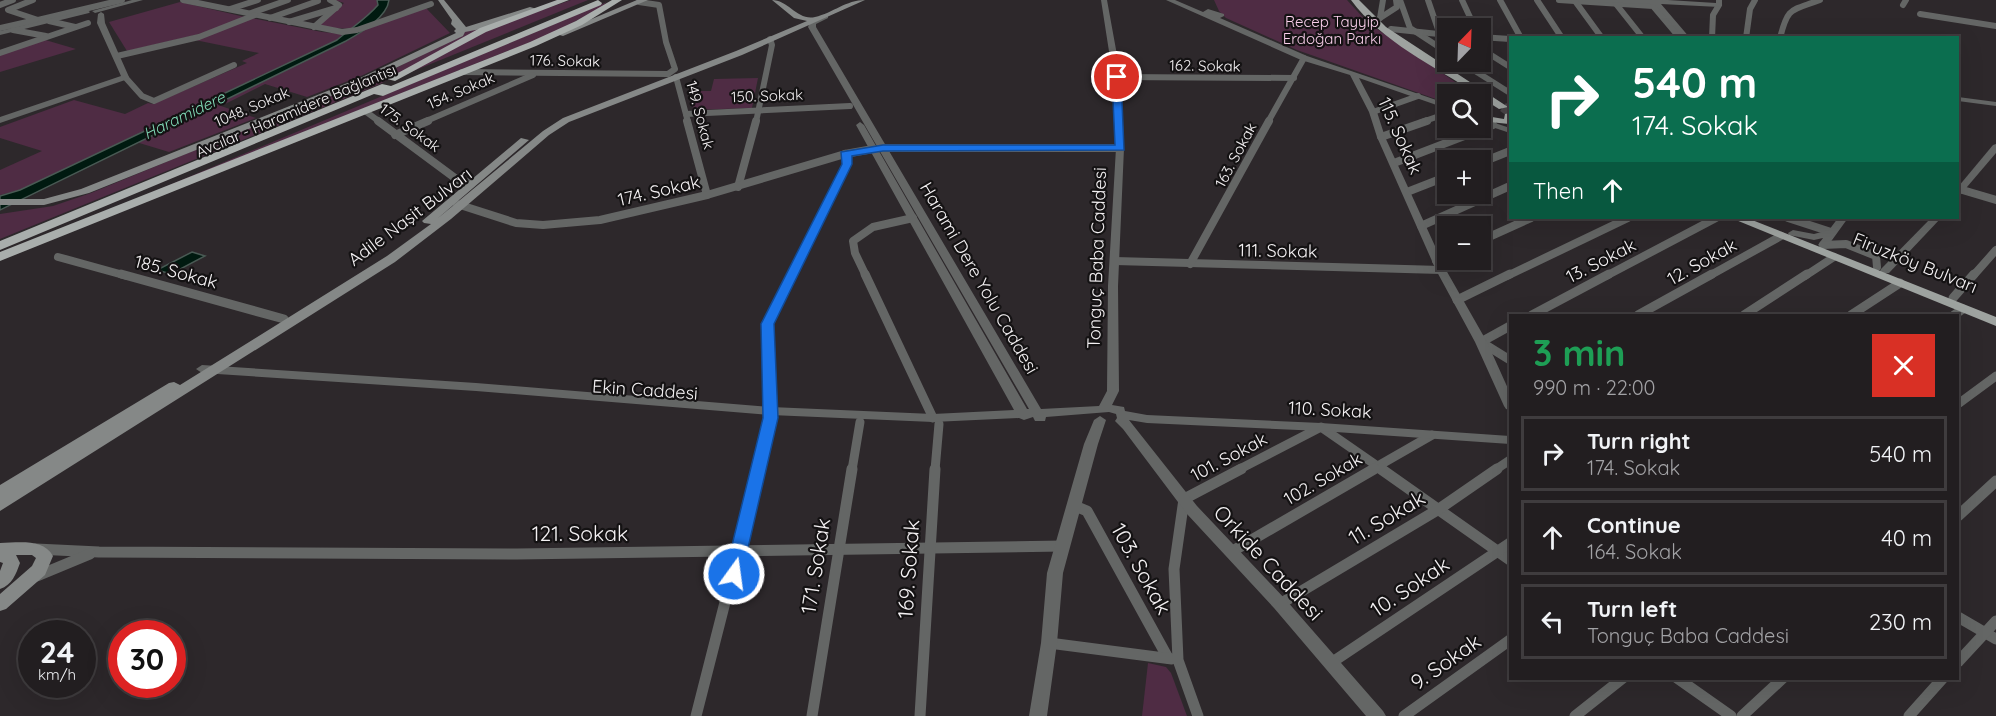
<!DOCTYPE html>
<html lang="en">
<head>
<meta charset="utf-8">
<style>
	body { margin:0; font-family:Quicksand,sans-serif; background:#2e2b2d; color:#f1f3f6; height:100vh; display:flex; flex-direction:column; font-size:22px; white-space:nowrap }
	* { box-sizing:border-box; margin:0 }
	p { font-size:20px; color:#a2a2a5 }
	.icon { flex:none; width:33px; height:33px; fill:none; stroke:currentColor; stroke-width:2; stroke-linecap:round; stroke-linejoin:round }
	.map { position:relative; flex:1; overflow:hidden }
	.side { position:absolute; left:1509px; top:314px; width:450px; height:366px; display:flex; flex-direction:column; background:#221e20; border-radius:0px; box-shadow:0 6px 24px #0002,0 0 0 2px #3f3c3e }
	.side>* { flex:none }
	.guide { position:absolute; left:1509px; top:36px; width:450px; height:183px; border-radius:0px; box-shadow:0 6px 24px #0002,0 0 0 2px #3f3c3e; background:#0b6e4f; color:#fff; overflow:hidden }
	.needle { width:39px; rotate:23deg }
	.fabs { position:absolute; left:1437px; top:18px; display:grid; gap:12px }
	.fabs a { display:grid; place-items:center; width:54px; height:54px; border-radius:0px; background:#221e20; box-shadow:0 6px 24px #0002,0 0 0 2px #3f3c3e; font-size:30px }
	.speed { position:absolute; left:18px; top:620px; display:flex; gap:12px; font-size:30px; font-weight:700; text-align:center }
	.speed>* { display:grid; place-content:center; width:78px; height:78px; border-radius:50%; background:#221e20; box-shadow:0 6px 24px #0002,0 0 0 2px #3f3c3e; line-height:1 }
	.speed small { font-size:15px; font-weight:400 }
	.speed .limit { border:9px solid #d22; background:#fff; color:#111 }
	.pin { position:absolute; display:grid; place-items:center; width:51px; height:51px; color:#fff; margin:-26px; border:3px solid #fff; border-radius:50%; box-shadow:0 2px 6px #0007 }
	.me { position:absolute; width:66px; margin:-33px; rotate:14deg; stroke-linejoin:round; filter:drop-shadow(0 0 4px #0008) }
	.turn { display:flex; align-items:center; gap:21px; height:126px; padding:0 24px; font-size:27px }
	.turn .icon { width:78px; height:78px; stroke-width:2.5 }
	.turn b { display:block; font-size:42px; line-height:51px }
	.then { display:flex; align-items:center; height:57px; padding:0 24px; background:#0003; gap:12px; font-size:22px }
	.round { display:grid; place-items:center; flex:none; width:63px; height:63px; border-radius:0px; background:#2e2b2d }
	.overview { display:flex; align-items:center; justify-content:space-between; height:102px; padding:0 24px }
	h1 { font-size:36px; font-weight:800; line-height:45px; color:#1e9e55 }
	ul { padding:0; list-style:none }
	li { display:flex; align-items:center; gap:18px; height:75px; margin:0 12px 9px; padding:0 12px; border:3px solid #3f3c3e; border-radius:0px }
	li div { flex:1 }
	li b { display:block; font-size:22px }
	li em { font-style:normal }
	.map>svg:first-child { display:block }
</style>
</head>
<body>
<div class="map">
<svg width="1996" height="716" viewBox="0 0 1996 716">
	<rect width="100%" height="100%" fill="#2d282b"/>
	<g fill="#4f2c44">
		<path d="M335,0H377L379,6L353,29L317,27L344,3Z"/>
		<path d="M571,0H588L406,74L494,27Z"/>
		<path d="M1214,0H1347L1368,23L1473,94H1448L1447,103L1297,50L1226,18L1219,11Z"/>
		<path d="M180,2L245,17L204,33L127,51L109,22Z"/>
		<path d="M607,2L597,10L553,33L148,194Z"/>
		<path d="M425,7L450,33L361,76L307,97L265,84L221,106L256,118L169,152L136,142L346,41L363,30Z"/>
		<path d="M252,18L322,32L343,34L337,40L20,190L0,195V170L42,151L0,138V127L74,100L125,114L148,103L153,104L247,63L242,61L259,53L195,40Z"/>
		<path d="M486,27L380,84L0,239V214L53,206L91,193L302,106L375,79L467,31Z"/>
		<path d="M42,39L76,49L0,72V54Z"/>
		<path d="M758,78L752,108L692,110L698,91H711L714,79Z"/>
		<path d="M1148,663L1166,667L1171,673L1187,716H1142Z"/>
	</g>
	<g fill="#001a10" stroke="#495a54" stroke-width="1.5">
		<path d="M377,0H389C387,18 360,33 346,41L0,210V196L20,190L337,40C351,28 366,19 378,5Z"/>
		<path d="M192,252L205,256L171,274L157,270Z"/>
	</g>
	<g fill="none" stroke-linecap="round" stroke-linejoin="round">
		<path stroke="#4b4649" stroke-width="10" stroke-dasharray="10 4.5" stroke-linecap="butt" d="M1503,107L1510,112"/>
		<g stroke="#646665" stroke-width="6">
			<path d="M33,0L8,10L38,20L122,0"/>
			<path d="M183,0L342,32L357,30L431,4"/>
			<path d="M1400,0L1410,28L1448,53"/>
			<path d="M1428,0L1440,35"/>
			<path d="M1462,0L1475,28"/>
			<path d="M1500,0L1521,38"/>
			<path d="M1537,0L1562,38"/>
			<path d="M1559,0L1653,6L1680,38"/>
			<path d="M1575,1L1602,38"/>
			<path d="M1616,4L1643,38"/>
			<path d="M0,5L13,0"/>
			<path d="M1903,5L1906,0"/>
			<path d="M230,9L258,0"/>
			<path d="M251,13L288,0"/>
			<path d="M1920,14L1996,26"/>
			<path d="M270,18L318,1"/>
			<path d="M1380,18L1397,7L1396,0"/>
			<path d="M1380,18L1383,0"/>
			<path d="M49,21L75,27"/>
			<path d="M289,22L336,8"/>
			<path d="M314,27L339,5L330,0"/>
			<path d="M0,28L36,20"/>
			<path d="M1391,29L1448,35"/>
			<path d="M13,30L46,36"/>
			<path d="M1480,37L1510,39"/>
			<path d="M1712,38L1713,15L1719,5"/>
			<path d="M1746,38L1750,9L1755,0"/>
			<path d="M1780,38C1788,6 1791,11 1820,0"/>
			<path d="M1480,48L1510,67"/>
			<path d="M0,53L88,23"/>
			<path d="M117,56L199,37L255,15"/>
			<path d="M1461,62L1510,93"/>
			<path d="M462,72L668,74L675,69L666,42L659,5L639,2"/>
			<path d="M125,77L142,96L154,101L234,65"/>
			<path d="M676,77L688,122"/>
			<path d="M1117,77L1294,78"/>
			<path d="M365,111L380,122"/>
			<path d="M1373,112L1418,96"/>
			<path d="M686,114L850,106"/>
			<path d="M424,122L533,75"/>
			<path d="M756,122L772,45L770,39"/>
			<path d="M1268,122L1304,58"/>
			<path d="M1422,122L1448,113"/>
		</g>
		<g stroke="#646665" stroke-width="8">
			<path d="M378,121L459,181L471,183"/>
			<path d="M687,121L707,195"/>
			<path d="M395,135L428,121"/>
			<path d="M1381,137L1427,121"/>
			<path d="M883,148H1120"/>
			<path d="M1394,163L1493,125"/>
			<path d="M1480,163L1510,151"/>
			<path d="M738,187L756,121"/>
			<path d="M1959,189L1996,200"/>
			<path d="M1407,192L1448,176"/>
			<path d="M457,204L516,223L543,225L600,220L707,195L845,154L873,149"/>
			<path d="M1788,218L1831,232"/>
			<path d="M1421,226L1510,186"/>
			<path d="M1480,241L1531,218"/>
			<path d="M1823,245L1846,244L1876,256L1877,267"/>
			<path d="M58,257L127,276"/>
			<path d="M1115,261L1441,270"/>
			<path d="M1436,261L1448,256"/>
			<path d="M1190,264L1269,121"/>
			<path d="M792,276L847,164L848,158L845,154"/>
			<path d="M866,276L855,253L853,241L873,227L913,218"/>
			<path d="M1507,276L1628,218"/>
			<path d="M1606,276L1716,218"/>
			<path d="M1709,276L1781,236"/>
			<path d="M1805,276L1834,257"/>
			<path d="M1973,276L1996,250"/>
		</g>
		<g stroke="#646665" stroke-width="9">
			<path d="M121,274L284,319"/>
			<path d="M865,274L933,418"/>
			<path d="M1953,298L1974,274"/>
			<path d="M1457,300L1510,274"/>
			<path d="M1532,315L1609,274"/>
			<path d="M1638,315L1712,274"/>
			<path d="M1744,315L1807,274"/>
			<path d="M1851,315L1900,283"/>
			<path d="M1954,315L1963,309"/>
			<path d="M1481,342L1510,360"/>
			<path d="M1481,342L1510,326"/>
			<path d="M1958,404L1996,376"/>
			<path d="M759,470L771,418L768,324L792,274"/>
			<path d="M852,470L860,422"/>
			<path d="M935,470L939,424"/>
			<path d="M1238,470L1321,427L1383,470"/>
			<path d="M1371,470L1432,435"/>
			<path d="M1495,470L1510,460"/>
		</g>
		<g stroke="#646665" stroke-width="11">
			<path d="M1381,469L1510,560"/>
			<path d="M1075,506L1087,511L1168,658"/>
			<path d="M1958,516L1996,481"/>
			<path d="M36,549L99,552L517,554L1063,546"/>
			<path d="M1231,552L1374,469"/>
			<path d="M37,576L90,554"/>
			<path d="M1280,604L1439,509L1497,469"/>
			<path d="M1958,617L1996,639"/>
			<path d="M1049,643L1172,659"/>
			<path d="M1958,662L1996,621"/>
			<path d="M1331,663L1510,543"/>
			<path d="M1677,678L1731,716"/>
			<path d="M696,716L759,469"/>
			<path d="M812,716L852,469"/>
			<path d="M920,716L935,469"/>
			<path d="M1198,716L1178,660L1174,569L1184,499L1241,469"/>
			<path d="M1404,716L1510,640"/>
			<path d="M1575,716L1623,678"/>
			<path d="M1742,716L1783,678"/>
			<path d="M1909,716L1943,678"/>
		</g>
		<g fill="#646665" fill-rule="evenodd">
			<path d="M132,0H143L95,13L92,11Z"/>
			<path d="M1101,0H1107L1121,77L1124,148L1118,286L1119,391L1112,405L1124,407L1125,411L1147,415L1321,423L1510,436V444L1321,431L1147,423L1129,420L1197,506L1286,600L1383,711L1386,716H1366L1274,608L1187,514L1123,429L1115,421L1117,418L1116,414L1109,412L1046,417L1045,421H1035L1033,417L1024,420L1019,418L933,422L771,415L476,391L202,373L196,369L202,365L476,383L771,407L933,414L1014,410L856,125L860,122L864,125L1027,409H1029L808,27L810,22L826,15L828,16V18L816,24V27L1041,409L1099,406L1107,391L1108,286L1116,148L1113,77Z"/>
			<path d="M1166,0H1175L1203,12L1208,9L1224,14V16L1220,18L1307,56L1448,104V109L1359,78L1377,112L1385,137L1446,270L1487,342L1510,393V410L1506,409L1504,406L1475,342L1436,270L1377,137L1369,112L1350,75L1301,60Z"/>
			<path d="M1594,0H1668L1716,3V0H1722V5L1719,7L1661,4L1690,38H1683L1655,5L1650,4L1597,2Z"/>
			<path d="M87,10L90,12L89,13L0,35V31Z"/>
			<path d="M101,12L104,14L105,23L129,77L128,79L0,123V117L121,76L97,23L98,14Z"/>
			<path d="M1958,97L1996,102V106L1958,101Z"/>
			<path d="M1480,118L1510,128V133L1480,123Z"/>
			<path d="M1996,144V153L1961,194L1958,195V187L1993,145Z"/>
			<path d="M1838,218H1848L1827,247L1823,248L1818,245L1823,238L1814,240L1789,235L1788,233L1793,230L1814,234L1829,230Z"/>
			<path d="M1931,218H1941L1889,273H1881L1880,271L1881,269Z"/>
			<path d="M1100,416L1106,420L1098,444L1063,573L1057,643L1047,716H1029L1041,643L1047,573L1084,444L1094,420Z"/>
		</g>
		<g fill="#858887" fill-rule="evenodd">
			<path d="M438,0H444L466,27L530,7L537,9L486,28L465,32L463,36L366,82L89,193L44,205H0V199H44L81,189L360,78L456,33L454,31L456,29L451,24L452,20Z"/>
			<path d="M637,0H648L563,36L556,34Z"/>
			<path d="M772,0C788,0 798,21 815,17C833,13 846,0 865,0L742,55L569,122L549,135L451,219L395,262L0,511V485L169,383L174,382L180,385L387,256L431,224L424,223L422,221L521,138L529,140L437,219L543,131L563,118L736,51L807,21L794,18Z"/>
			<path d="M0,543C18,543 43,538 53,556L45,575L6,609L0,611V594L32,566L36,558L32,555H16L20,563C16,574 12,585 0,589V571L3,563L0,562Z"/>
		</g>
		<g fill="#9ea3a0" fill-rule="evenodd">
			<path d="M1351,0H1359L1386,27L1508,107L1499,109L1480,97V94H1477C1434,66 1382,42 1351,0Z"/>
			<path d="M1510,113L1509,124L1480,121V115L1504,119L1505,114Z"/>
			<path d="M1731,218H1747L1996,317V326Z"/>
		</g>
		<g fill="#a9aeac" fill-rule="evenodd">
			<path d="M557,0H569L486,32L395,81L387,79L480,28Z"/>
			<path d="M598,0L602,3L601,5L383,96L374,94L0,250V241L382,84L391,86Z"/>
			<path d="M612,0H622L582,25L536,46L0,261V252L530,42L576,21Z"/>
		</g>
	</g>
	<path fill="#1a73e8" stroke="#114b97" stroke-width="1.5" d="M1117,74L1121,77L1124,150L883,151L852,156V164L774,324L778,418L742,574L740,579L734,581L727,579L725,574L763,418L761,324L842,164L841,152L883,145H1115L1112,77Z"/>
	<g text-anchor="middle" stroke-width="4.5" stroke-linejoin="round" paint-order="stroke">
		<g font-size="15" fill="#facfeb" stroke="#141213">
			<text x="1332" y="27">Recep Tayyip<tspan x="1332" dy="17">Erdoğan Parkı</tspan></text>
		</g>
		<g font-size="15" fill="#f4f1f3" stroke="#141213">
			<text transform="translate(565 61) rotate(1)" y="5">176. Sokak</text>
			<text transform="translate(1205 66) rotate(1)" y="5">162. Sokak</text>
			<text transform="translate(461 91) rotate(-23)" y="5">154. Sokak</text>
			<text transform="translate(767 96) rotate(-2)" y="5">150. Sokak</text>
			<text transform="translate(252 107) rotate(-23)" y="5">1048. Sokak</text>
			<text transform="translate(296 111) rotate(-23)" y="5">Avcılar - Haramidere Bağlantısı</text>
			<text transform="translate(700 115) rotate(75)" y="5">149. Sokak</text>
			<text transform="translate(410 128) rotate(36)" y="5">175. Sokak</text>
			<text transform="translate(1236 155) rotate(-62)" y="5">163. Sokak</text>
		</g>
		<g font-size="16" font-style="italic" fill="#81dab7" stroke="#141213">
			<text transform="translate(184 115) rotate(-26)" y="6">Haramidere</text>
		</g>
		<g font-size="18" fill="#f4f1f3" stroke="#141213">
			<text transform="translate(1400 136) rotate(66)" y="6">115. Sokak</text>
			<text transform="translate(659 191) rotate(-13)" y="6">174. Sokak</text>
			<text transform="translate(410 217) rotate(-37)" y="6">Adile Naşit Bulvarı</text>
			<text transform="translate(1278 251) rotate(1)" y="6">111. Sokak</text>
			<text transform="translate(1097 258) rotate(-88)" y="6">Tonguç Baba Caddesi</text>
			<text transform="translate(1601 261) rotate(-27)" y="6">13. Sokak</text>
			<text transform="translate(1702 262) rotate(-29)" y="6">12. Sokak</text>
			<text transform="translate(1915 263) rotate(22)" y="6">Firuzköy Bulvarı</text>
			<text transform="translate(176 272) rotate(15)" y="6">185. Sokak</text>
			<text transform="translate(979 278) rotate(60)" y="6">Harami Dere Yolu Caddesi</text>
			<text transform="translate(645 390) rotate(4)" y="6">Ekin Caddesi</text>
			<text transform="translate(1330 410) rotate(3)" y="6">110. Sokak</text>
			<text transform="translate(1229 457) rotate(-28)" y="6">101. Sokak</text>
			<text transform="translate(1323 479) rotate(-30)" y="6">102. Sokak</text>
		</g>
		<g font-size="21" fill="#f4f1f3" stroke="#141213">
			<text transform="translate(1387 518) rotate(-31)" y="7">11. Sokak</text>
			<text x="580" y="541">121. Sokak</text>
			<text transform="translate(1268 563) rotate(47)" y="7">Orkide Caddesi</text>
			<text transform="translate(816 566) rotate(-81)" y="7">171. Sokak</text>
			<text transform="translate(909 569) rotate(-86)" y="7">169. Sokak</text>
			<text transform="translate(1141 569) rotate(61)" y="7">103. Sokak</text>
			<text transform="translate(1410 587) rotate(-34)" y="7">10. Sokak</text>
			<text transform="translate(1446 662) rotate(-35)" y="7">9. Sokak</text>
		</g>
	</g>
</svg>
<div class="fabs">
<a><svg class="needle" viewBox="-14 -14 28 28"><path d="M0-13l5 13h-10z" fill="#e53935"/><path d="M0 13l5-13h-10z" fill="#a2a2a5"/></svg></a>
<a><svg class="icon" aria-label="search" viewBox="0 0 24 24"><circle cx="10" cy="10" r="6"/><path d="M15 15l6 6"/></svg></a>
<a>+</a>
<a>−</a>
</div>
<div class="speed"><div>24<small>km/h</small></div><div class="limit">30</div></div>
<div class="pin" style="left:1117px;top:77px;background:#d93025"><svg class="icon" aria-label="arrive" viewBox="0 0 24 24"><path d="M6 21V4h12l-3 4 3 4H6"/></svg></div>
<svg class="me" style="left:734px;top:574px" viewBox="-20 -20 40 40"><circle r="17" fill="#1a73e8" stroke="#fff" stroke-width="3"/><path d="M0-11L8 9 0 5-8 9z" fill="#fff"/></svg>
<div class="guide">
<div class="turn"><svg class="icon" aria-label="right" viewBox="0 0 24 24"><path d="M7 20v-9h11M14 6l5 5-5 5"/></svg><div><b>540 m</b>174. Sokak</div></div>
<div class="then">Then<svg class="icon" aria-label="ahead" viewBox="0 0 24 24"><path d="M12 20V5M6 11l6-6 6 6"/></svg></div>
</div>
<section class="side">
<div class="overview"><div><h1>3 min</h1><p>990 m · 22:00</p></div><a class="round" style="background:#d93025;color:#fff"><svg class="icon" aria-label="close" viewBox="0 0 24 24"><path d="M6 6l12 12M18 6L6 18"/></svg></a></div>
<ul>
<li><svg class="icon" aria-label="right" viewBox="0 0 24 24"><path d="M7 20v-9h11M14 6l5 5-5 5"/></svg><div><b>Turn right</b><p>174. Sokak</p></div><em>540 m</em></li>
<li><svg class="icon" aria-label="ahead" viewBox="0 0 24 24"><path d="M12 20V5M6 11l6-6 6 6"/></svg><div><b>Continue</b><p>164. Sokak</p></div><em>40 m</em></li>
<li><svg class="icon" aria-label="left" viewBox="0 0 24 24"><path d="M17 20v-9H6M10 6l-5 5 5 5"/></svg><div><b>Turn left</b><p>Tonguç Baba Caddesi</p></div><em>230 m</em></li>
</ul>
</section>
</div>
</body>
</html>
